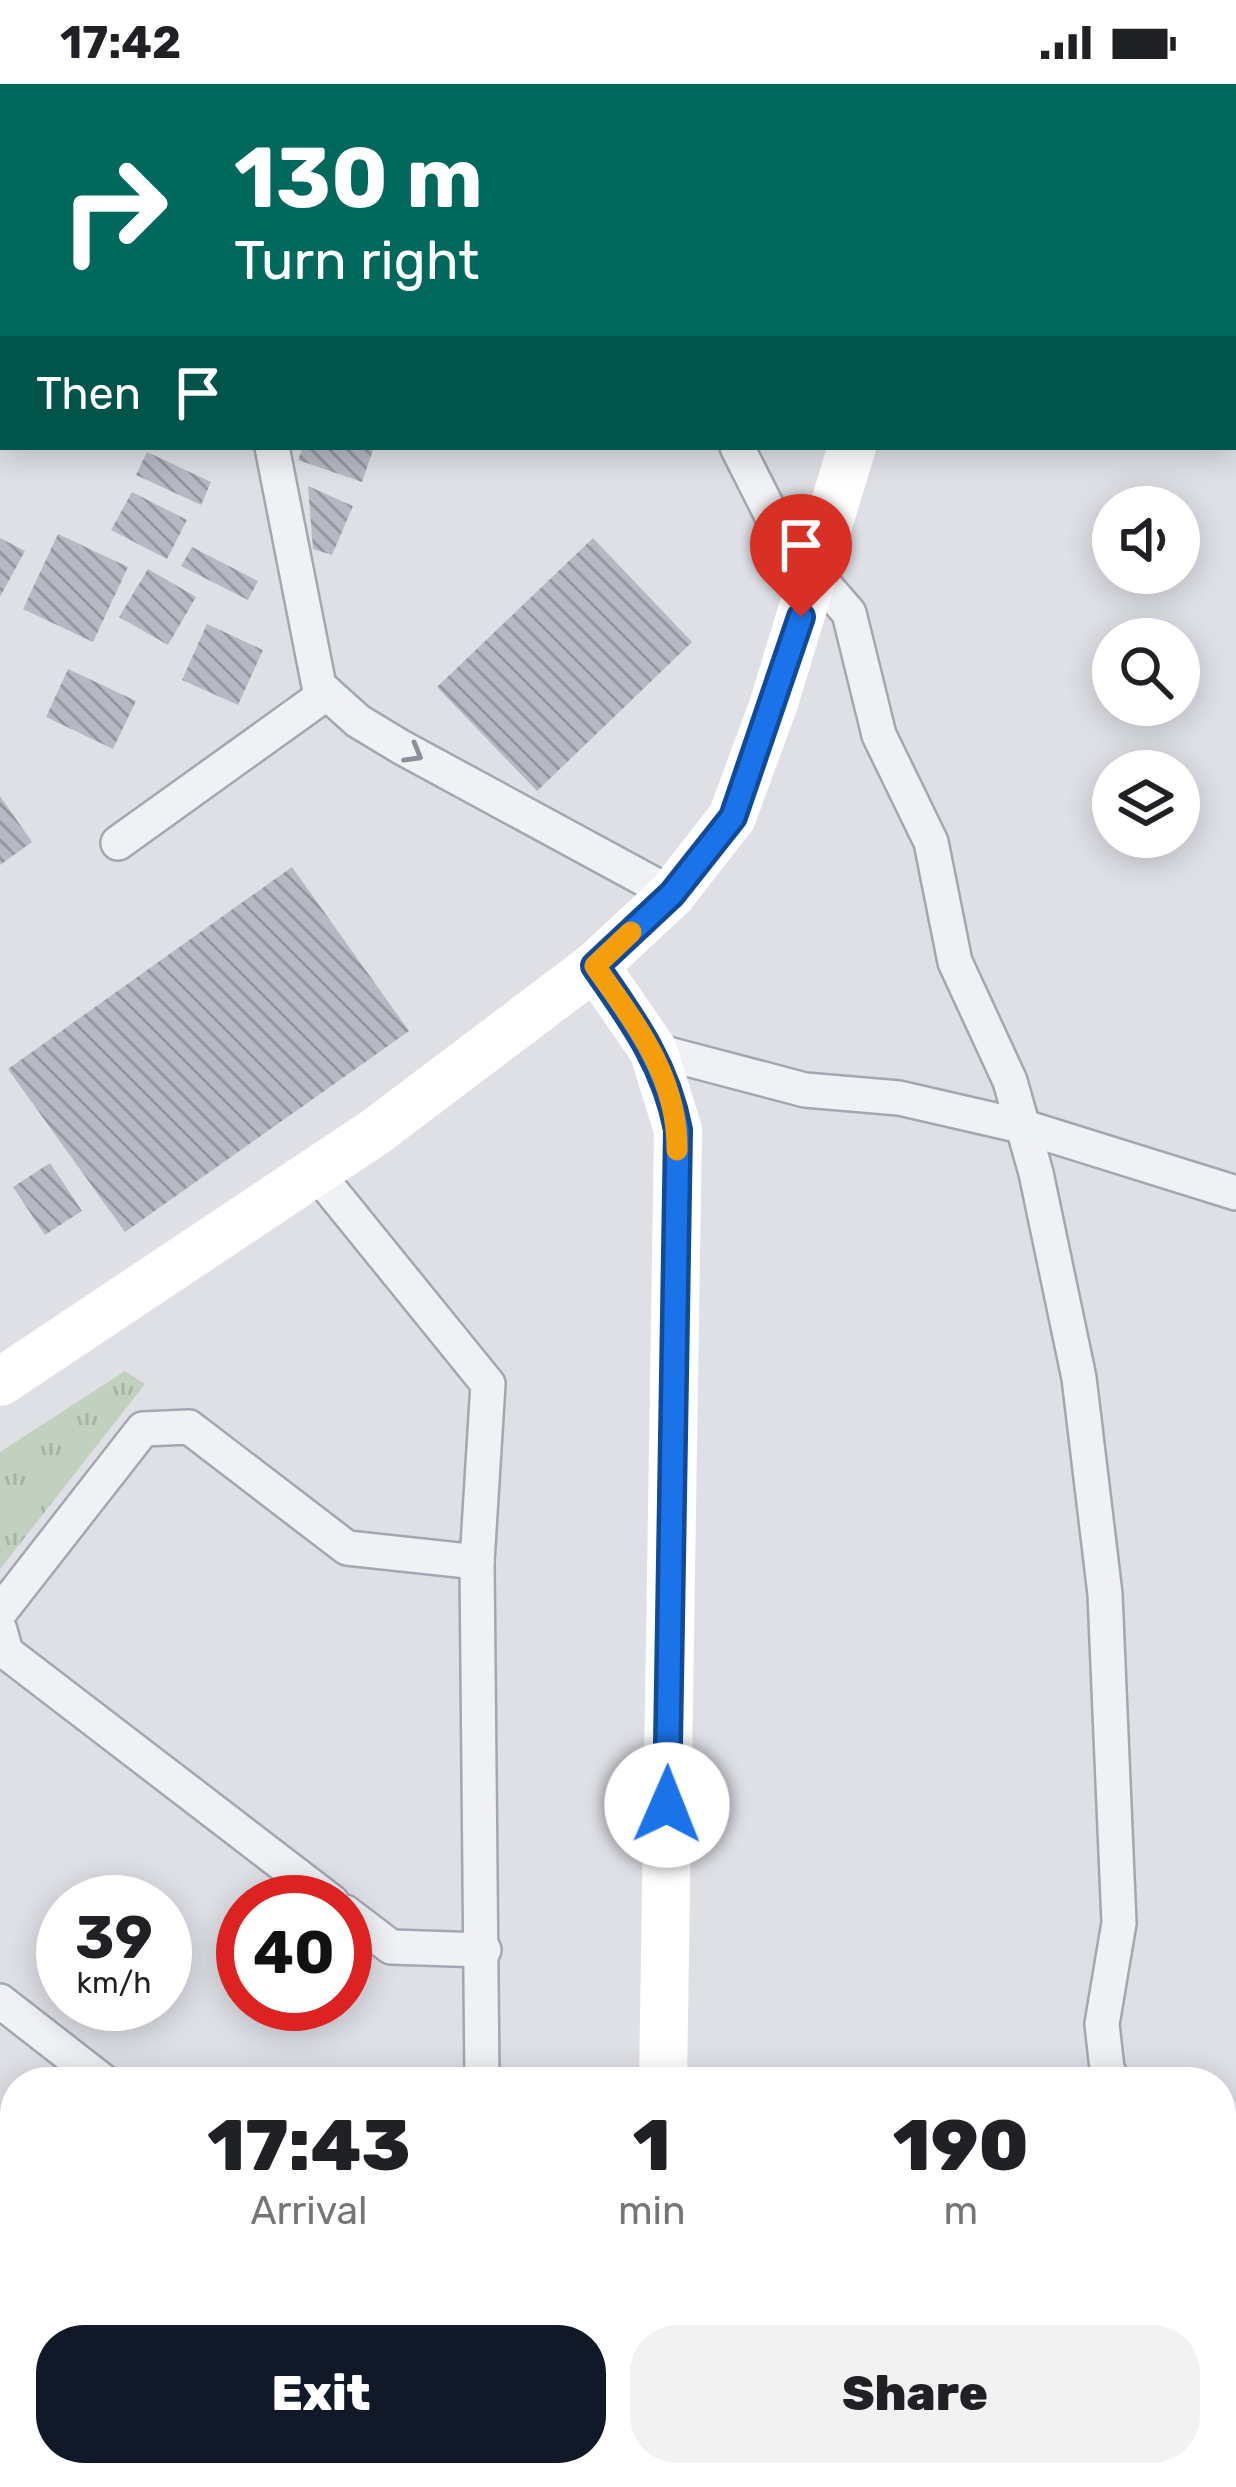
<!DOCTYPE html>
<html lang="en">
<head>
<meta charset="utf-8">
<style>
	body { margin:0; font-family:Rubik,sans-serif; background:#f2f2f2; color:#202124; height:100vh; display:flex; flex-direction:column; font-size:45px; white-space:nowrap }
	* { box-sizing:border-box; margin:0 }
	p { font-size:39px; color:#757577 }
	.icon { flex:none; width:66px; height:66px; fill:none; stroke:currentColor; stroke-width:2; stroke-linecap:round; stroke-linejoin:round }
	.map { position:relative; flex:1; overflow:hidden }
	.details { position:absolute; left:0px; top:1983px; width:1236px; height:420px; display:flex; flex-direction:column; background:#fff; border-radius:48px 48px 0 0; box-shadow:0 6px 30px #0003 }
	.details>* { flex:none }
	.banner { position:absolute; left:0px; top:0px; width:1236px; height:366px; box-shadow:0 6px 30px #0003; background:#00695c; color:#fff; overflow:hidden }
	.fabs { position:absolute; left:1092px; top:402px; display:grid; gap:24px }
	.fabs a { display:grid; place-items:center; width:108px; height:108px; border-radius:50%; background:#fff; box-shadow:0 6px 30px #0003; font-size:60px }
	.speed { position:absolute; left:36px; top:1791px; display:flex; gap:24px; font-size:60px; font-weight:700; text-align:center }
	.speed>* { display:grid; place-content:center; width:156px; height:156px; border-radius:50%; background:#fff; box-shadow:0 6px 30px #0003; line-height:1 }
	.speed small { font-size:30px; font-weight:400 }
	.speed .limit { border:18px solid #d22; background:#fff; color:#111 }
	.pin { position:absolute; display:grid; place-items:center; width:102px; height:102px; color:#fff; margin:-123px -51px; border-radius:50% 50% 50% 0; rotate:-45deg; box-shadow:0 0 12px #0007 }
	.pin .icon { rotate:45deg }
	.me { position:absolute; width:132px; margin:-66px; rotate:1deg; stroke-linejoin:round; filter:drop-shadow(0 0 9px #0008) }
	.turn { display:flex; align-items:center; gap:42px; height:252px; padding:0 36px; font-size:54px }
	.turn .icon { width:156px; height:156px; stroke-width:2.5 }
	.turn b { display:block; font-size:84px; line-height:102px }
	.then { display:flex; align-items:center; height:114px; padding:0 36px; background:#0003; gap:24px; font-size:45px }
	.eta { display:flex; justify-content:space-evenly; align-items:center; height:204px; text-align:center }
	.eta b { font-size:72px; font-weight:800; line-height:84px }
	.primary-button { display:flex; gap:24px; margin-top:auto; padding:24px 36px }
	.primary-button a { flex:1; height:138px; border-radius:48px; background:#111827; color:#fff; font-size:48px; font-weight:800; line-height:138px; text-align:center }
	.primary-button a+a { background:#f2f2f2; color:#202124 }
	.status { display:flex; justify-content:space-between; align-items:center; height:84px; padding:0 60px; background:#fff; direction:ltr }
	.status svg { height:33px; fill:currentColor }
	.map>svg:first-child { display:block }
</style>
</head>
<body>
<div class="status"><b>17:42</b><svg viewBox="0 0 49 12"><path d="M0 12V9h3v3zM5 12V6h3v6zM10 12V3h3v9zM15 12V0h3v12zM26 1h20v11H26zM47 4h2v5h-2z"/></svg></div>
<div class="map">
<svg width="1236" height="2403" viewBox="0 0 1236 2403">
	<defs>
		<pattern id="park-tufts" width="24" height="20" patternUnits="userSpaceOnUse" patternTransform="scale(3)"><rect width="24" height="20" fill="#c2d0c0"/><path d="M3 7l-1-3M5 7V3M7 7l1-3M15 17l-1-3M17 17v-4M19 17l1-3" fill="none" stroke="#a7b3a6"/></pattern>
		<pattern id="water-waves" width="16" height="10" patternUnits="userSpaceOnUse" patternTransform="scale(3)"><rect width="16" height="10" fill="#9caac4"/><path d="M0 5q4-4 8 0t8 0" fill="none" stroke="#7f8ba0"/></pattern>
		<pattern id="building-back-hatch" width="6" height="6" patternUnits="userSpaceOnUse" patternTransform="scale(3)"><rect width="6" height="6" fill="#b6b9c3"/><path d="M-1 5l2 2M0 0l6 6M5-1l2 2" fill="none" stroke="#9497a0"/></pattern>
	</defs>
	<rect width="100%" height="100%" fill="#dee0e6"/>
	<path fill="url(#park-tufts)" d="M125,1287L145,1300L0,1485V1368Z"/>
	<path fill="url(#water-waves)" d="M40,2388H311L328,2403H28Z"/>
	<g fill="url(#building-back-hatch)">
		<path d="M303,363H374L362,398L298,376Z"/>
		<path d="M147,368L211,398L201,421L136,391Z"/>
		<path d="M308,402L353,422L332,471L313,465Z"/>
		<path d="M132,408L187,436L167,475L111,446Z"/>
		<path d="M58,450L128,483L93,558L23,525Z"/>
		<path d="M0,454L25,467L0,513Z"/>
		<path d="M593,454L692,558L537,707L437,603Z"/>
		<path d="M192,463L258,497L248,516L181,482Z"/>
		<path d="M148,485L196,513L168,561L119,533Z"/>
		<path d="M207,540L263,566L238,621L182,596Z"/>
		<path d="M68,585L136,617L113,665L46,633Z"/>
		<path d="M0,712L32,758L0,781Z"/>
		<path d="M292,783L409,947L125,1148L8,985Z"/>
		<path d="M50,1079L82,1127L45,1151L13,1103Z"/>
	</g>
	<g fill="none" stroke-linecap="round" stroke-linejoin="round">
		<g stroke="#a4a7b0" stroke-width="38">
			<g id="street">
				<path d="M187,0L188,3"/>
				<path d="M390,0L391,3"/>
				<path d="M558,0L560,3"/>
				<path d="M0,11L3,13"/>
				<path d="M272,363L319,602L358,637L401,663L672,810"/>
				<path d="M737,363L782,452L849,529L879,651L931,758L955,878L1010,997L1036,1089L1079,1294L1105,1510L1119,1839L1102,1940L1107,1985L1114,1998"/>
				<path d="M118,759L327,609"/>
				<path d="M653,966L805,1006L899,1014L1021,1042L1236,1109"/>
				<path d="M316,1088L488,1300L477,1478L482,1998"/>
				<path d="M0,1528L143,1345L189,1343L347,1464L477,1478"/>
				<path d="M0,1546L6,1568L332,1818"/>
				<path d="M345,1828L391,1863L484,1866"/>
				<path d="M0,1917L104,1998"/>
				<path d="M0,2120L15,2132"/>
				<path d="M0,2385L15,2368"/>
				<path d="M317,2388L333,2403"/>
				<path d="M956,2388L988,2403"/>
				<path d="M1187,2388L1189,2403"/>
			</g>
		</g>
		<use href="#street" stroke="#f0f1f5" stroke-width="33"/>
		<g stroke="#fff" stroke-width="48">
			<path d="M952,3V0"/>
			<path d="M595,882L653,966L678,1046L663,1998"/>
			<path d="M0,1298L375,1048L595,882L672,810L732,733L773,622L852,363"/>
			<path d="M657,2403V2388"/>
		</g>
	</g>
	<defs><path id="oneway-chevron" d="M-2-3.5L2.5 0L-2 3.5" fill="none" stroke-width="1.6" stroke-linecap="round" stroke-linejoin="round" transform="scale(3)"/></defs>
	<use stroke="#8c8f98" href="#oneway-chevron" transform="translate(414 670) rotate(30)"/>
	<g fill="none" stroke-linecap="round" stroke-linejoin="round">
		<g stroke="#114b97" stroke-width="30">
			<path id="route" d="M667,1721L678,1046C666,981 632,935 595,882L672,810L733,733L801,533"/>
		</g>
		<use href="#route" stroke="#1a73e8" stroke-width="21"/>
		<path stroke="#f59e0b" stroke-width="21" d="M631,848L595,882C635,939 678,993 677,1066"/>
	</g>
</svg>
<div class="fabs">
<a><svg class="icon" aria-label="sound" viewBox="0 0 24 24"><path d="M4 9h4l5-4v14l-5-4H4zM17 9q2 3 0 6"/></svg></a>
<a><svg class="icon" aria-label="search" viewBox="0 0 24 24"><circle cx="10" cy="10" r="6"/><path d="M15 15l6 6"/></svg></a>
<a><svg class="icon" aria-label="layers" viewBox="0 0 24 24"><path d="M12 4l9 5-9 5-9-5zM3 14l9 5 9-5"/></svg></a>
</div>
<div class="speed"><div>39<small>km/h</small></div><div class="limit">40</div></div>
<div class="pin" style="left:801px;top:533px;background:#d93025"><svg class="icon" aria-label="arrive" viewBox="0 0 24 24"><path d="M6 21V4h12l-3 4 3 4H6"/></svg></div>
<svg class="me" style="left:667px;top:1721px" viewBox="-20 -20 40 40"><circle r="19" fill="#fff"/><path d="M0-13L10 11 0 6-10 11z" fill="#1a73e8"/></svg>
<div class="banner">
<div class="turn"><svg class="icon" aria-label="right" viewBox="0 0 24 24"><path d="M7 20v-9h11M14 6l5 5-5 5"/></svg><div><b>130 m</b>Turn right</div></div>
<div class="then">Then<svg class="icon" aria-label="arrive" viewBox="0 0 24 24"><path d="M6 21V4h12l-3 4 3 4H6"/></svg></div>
</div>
<section class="details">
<div class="eta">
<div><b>17:43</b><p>Arrival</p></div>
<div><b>1</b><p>min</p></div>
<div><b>190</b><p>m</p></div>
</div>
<div class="primary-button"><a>Exit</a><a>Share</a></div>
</section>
</div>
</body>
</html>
